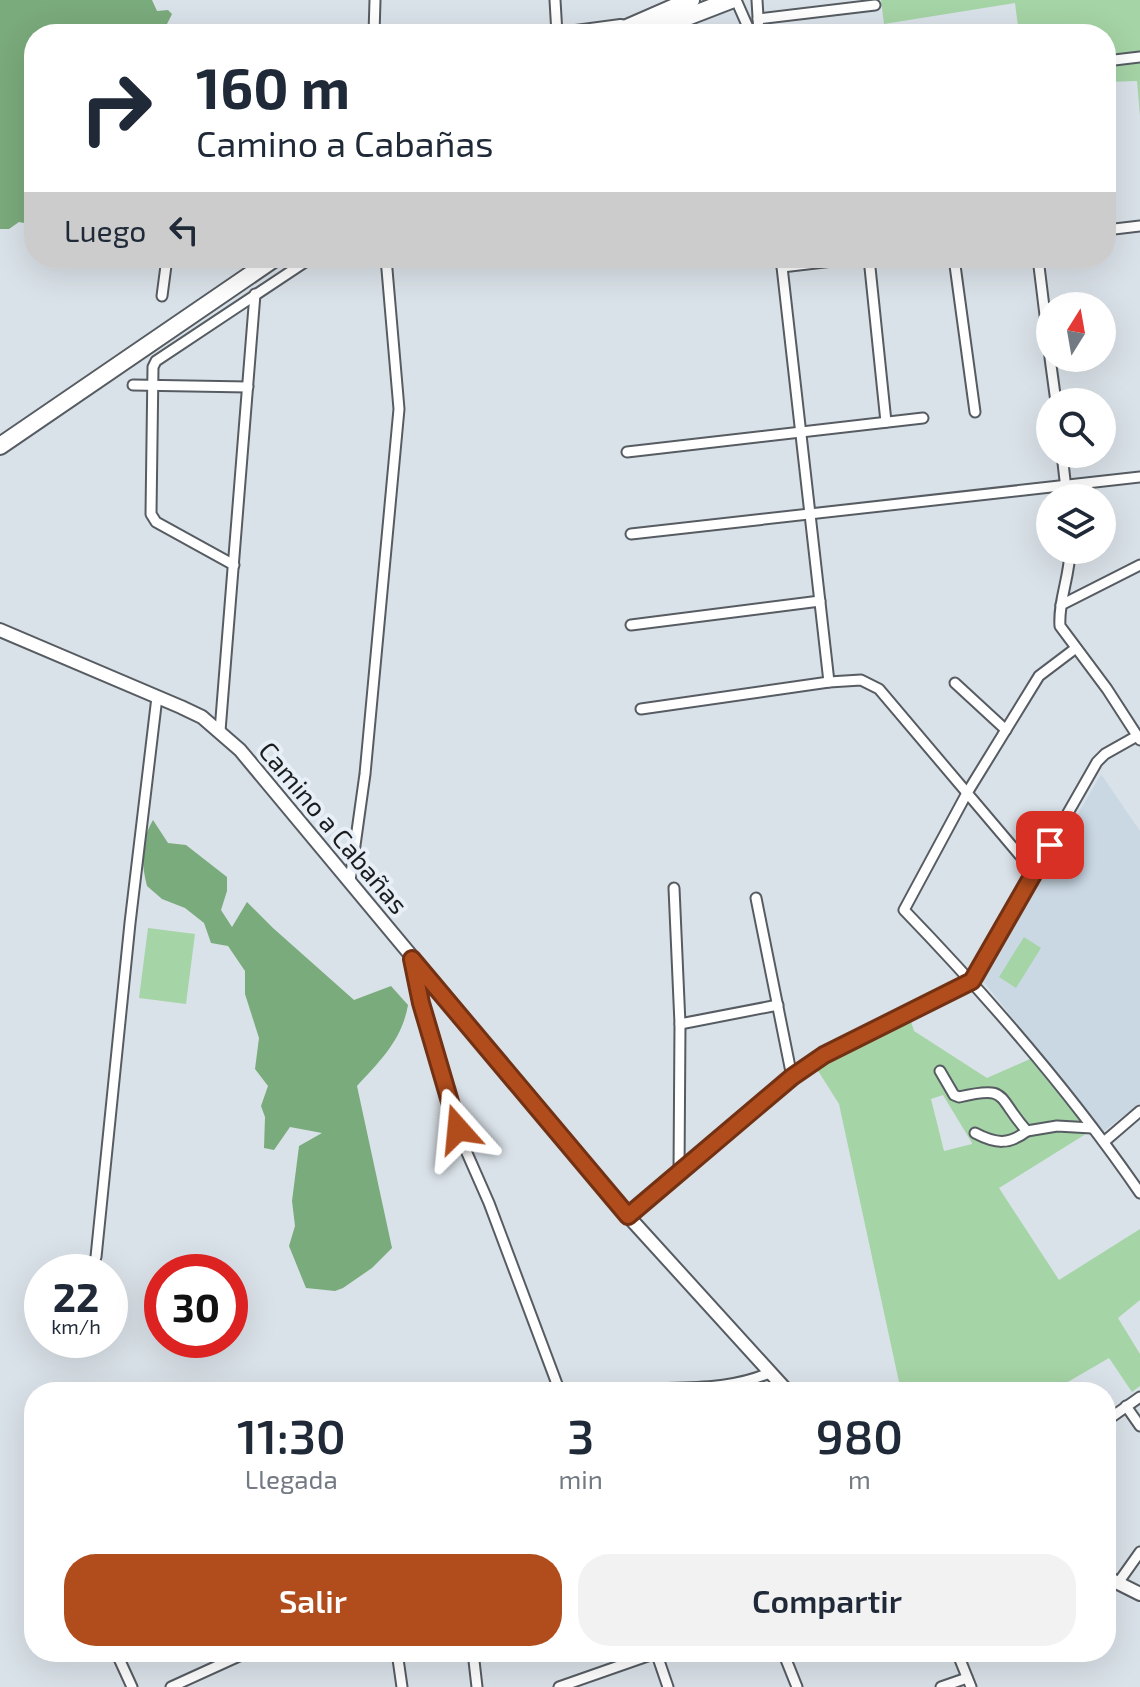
<!DOCTYPE html>
<html lang="es">
<head>
<meta charset="utf-8">
<style>
	body { margin:0; font-family:"Exo 2",sans-serif; background:#f2f2f3; color:#1f2937; height:100vh; display:flex; flex-direction:column; font-size:30px; white-space:nowrap }
	* { box-sizing:border-box; margin:0 }
	p { font-size:26px; color:#747a83 }
	.icon { flex:none; width:44px; height:44px; fill:none; stroke:currentColor; stroke-width:2; stroke-linecap:round; stroke-linejoin:round }
	.map { position:relative; flex:1; overflow:hidden }
	.details { position:absolute; left:24px; top:1382px; width:1092px; height:280px; display:flex; flex-direction:column; background:#fff; border-radius:32px; box-shadow:0 8px 32px #0002 }
	.details>* { flex:none }
	.guide { position:absolute; left:24px; top:24px; width:1092px; height:244px; border-radius:32px; box-shadow:0 8px 32px #0002; background:#fff; color:#1f2937; overflow:hidden }
	.needle { width:52px; rotate:11deg }
	.controls { position:absolute; left:1036px; top:292px; display:grid; gap:16px }
	.controls a { display:grid; place-items:center; width:80px; height:80px; border-radius:50%; background:#fff; box-shadow:0 8px 32px #0002; font-size:40px }
	.speed { position:absolute; left:24px; top:1254px; display:flex; gap:16px; font-size:40px; font-weight:700; text-align:center }
	.speed>* { display:grid; place-content:center; width:104px; height:104px; border-radius:50%; background:#fff; box-shadow:0 8px 32px #0002; line-height:1 }
	.speed small { font-size:20px; font-weight:400 }
	.speed .limit { border:12px solid #d22; background:#fff; color:#111 }
	.pin { position:absolute; display:grid; place-items:center; width:68px; height:68px; color:#fff; margin:-34px; border-radius:16px; box-shadow:0 4px 12px #0006 }
	.me { position:absolute; width:88px; margin:-44px; rotate:342deg; stroke-linejoin:round; filter:drop-shadow(0 0 6px #0008) }
	.turn { display:flex; align-items:center; gap:28px; height:168px; padding:0 40px; font-size:36px }
	.turn .icon { width:104px; height:104px; stroke-width:2.5 }
	.turn b { display:block; font-size:56px; line-height:68px }
	.then { display:flex; align-items:center; height:76px; padding:0 40px; background:#0003; gap:16px; font-size:30px }
	.eta { display:flex; justify-content:space-evenly; align-items:center; height:136px; text-align:center }
	.eta b { font-size:48px; font-weight:600; line-height:56px }
	.cta { display:flex; gap:16px; margin-top:auto; padding:16px 40px }
	.cta a { flex:1; height:92px; border-radius:32px; background:#b14c1d; color:#fff; font-size:32px; font-weight:600; line-height:92px; text-align:center }
	.cta a+a { background:#f2f2f3; color:#1f2937 }
	.map>svg:first-child { display:block }
</style>
</head>
<body>
<div class="map">
<svg width="1140" height="1687" viewBox="0 0 1140 1687">
	<rect width="100%" height="100%" fill="#dae2e9"/>
	<path fill="#cad8e4" d="M1101,774L1140,831V1103L1104,1131L982,980Z"/>
	<g fill="#a5d4a6" fill-rule="evenodd">
		<path d="M881,0H1140V116L1137,81L1106,82V34H1019L1015,3L884,24Z"/>
		<path d="M148,928L195,934L186,1004L139,998Z"/>
		<path d="M1024,937L1041,948L1016,988L999,977Z"/>
		<path d="M910,1018L914,1031L987,1078L1030,1059L1089,1132L999,1188L1059,1280L1140,1229V1300L1118,1318L1140,1354V1386L1132,1392L1109,1358L1066,1383H1013L1018,1392H890L899,1382L839,1104L815,1066ZM943,1095L972,1143V1144L944,1151L931,1099Z"/>
	</g>
	<g fill="#7aab7c">
		<path d="M0,0H152L157,11L168,10L172,14L162,34H34V234L25,230L24,223L19,222L9,229H0Z"/>
		<path d="M153,820L168,843L186,845L227,877V891L221,910L232,927L247,902L273,928L354,1000L391,986L408,1005C402,1040 380,1061 357,1086L392,1248L372,1268L343,1288L335,1291L306,1288L289,1246L295,1226L292,1201L299,1146L322,1133L290,1127L274,1150L264,1148L265,1117L261,1106L268,1086L255,1069L259,1038L245,994V971L228,946L211,943L204,923L185,908L162,899L147,886C141,862 140,842 153,820Z"/>
	</g>
	<g fill="none" stroke-linecap="round" stroke-linejoin="round">
		<g stroke="#565c62" stroke-width="13">
			<g id="street">
				<path d="M555,0L557,34"/>
				<path d="M736,0L751,34"/>
				<path d="M757,0L759,34"/>
				<path d="M758,19L875,5"/>
				<path d="M1012,33V34"/>
				<path d="M374,34L375,0"/>
				<path d="M1106,61L1140,57"/>
				<path d="M1106,230L1140,226"/>
				<path d="M781,258L829,682"/>
				<path d="M869,258L886,422"/>
				<path d="M954,258L975,412"/>
				<path d="M1038,258L1050,356"/>
				<path d="M782,267L858,258"/>
				<path d="M162,296L167,258"/>
				<path d="M1050,358L1056,402"/>
				<path d="M133,385L248,387"/>
				<path d="M627,452L923,418"/>
				<path d="M1062,454L1067,498"/>
				<path d="M631,534L1140,477"/>
				<path d="M1070,550C1070,576 1058,601 1060,626L1107,689L1140,740"/>
				<path d="M234,565L156,522L151,514L153,367L156,361L311,258"/>
				<path d="M1061,605L1140,565"/>
				<path d="M631,625L820,601"/>
				<path d="M1076,648L1039,676L967,793L904,910C988,997 1072,1094 1140,1193"/>
				<path d="M955,683L1006,730"/>
				<path d="M641,709L829,682L861,680L879,689L1034,872"/>
				<path d="M220,731L255,294"/>
				<path d="M350,881L365,774L399,409L386,258"/>
				<path d="M674,888L680,1024L679,1172"/>
				<path d="M756,898L792,1077"/>
				<path d="M412,959L442,1081L467,1153L489,1203L560,1392"/>
				<path d="M680,1024L778,1005"/>
				<path d="M940,1071L954,1095L959,1097C1010,1085 996,1097 1027,1131L1057,1126L1092,1128"/>
				<path d="M975,1133C996,1144 1009,1145 1027,1131"/>
				<path d="M1105,1141L1140,1111"/>
				<path d="M628,1216L792,1077L824,1055L972,981L1097,762L1105,754L1137,736"/>
				<path d="M96,1257L130,923L157,697"/>
				<path d="M625,1392C673,1385 723,1393 769,1373"/>
				<path d="M1126,1406L1140,1426"/>
				<path d="M1106,1421L1140,1397"/>
				<path d="M1118,1583L1140,1552"/>
				<path d="M116,1652L132,1687"/>
				<path d="M397,1652L402,1687"/>
				<path d="M473,1652L477,1687"/>
				<path d="M656,1652L668,1687"/>
				<path d="M783,1652L797,1687"/>
				<path d="M957,1652L971,1687"/>
				<path d="M171,1687L248,1652"/>
				<path d="M559,1687L659,1652"/>
				<path d="M941,1687L967,1678"/>
			</g>
		</g>
		<g stroke="#565c62" stroke-width="16">
			<g id="secondary">
				<path d="M0,630L181,707L202,717L240,750L628,1216L788,1392"/>
				<path d="M1106,1577L1140,1594"/>
			</g>
		</g>
		<g stroke="#565c62" stroke-width="20">
			<g id="highway">
				<path d="M576,34L621,28"/>
				<path d="M613,34L691,0"/>
				<path d="M643,34L731,0"/>
				<path d="M0,446L275,258"/>
			</g>
		</g>
		<use href="#street" stroke="#fff" stroke-width="9"/>
		<use href="#secondary" stroke="#fff" stroke-width="12"/>
		<use href="#highway" stroke="#fff" stroke-width="16"/>
	</g>
	<g fill="none" stroke-linecap="round" stroke-linejoin="round">
		<g stroke="#733113" stroke-width="20">
			<path id="route" d="M458,1129L421,1003L412,959L628,1216L792,1077L824,1055L972,981L1050,845"/>
		</g>
		<use href="#route" stroke="#b14c1d" stroke-width="14"/>
	</g>
	<g text-anchor="middle" stroke-width="8" stroke-linejoin="round" paint-order="stroke">
		<g font-size="26" fill="#1a1d1f" stroke="#e8eff6">
			<text transform="translate(333 828) rotate(50)" y="9">Camino a Cabañas</text>
		</g>
	</g>
</svg>
<div class="controls">
<a><svg class="needle" viewBox="-14 -14 28 28"><path d="M0-13l5 13h-10z" fill="#e53935"/><path d="M0 13l5-13h-10z" fill="#747a83"/></svg></a>
<a><svg class="icon" aria-label="search" viewBox="0 0 24 24"><circle cx="10" cy="10" r="6"/><path d="M15 15l6 6"/></svg></a>
<a><svg class="icon" aria-label="layers" viewBox="0 0 24 24"><path d="M12 4l9 5-9 5-9-5zM3 14l9 5 9-5"/></svg></a>
</div>
<div class="speed"><div>22<small>km/h</small></div><div class="limit">30</div></div>
<div class="pin" style="left:1050px;top:845px;background:#d93025"><svg class="icon" aria-label="arrive" viewBox="0 0 24 24"><path d="M6 21V4h12l-3 4 3 4H6"/></svg></div>
<svg class="me" style="left:458px;top:1129px" viewBox="-20 -20 40 40"><path d="M0-17L14 15 0 8-14 15z" fill="#b14c1d" stroke="#fff" stroke-width="4"/></svg>
<div class="guide">
<div class="turn"><svg class="icon" aria-label="right" viewBox="0 0 24 24"><path d="M7 20v-9h11M14 6l5 5-5 5"/></svg><div><b>160 m</b>Camino a Cabañas</div></div>
<div class="then">Luego<svg class="icon" aria-label="left" viewBox="0 0 24 24"><path d="M17 20v-9H6M10 6l-5 5 5 5"/></svg></div>
</div>
<section class="details">
<div class="eta">
<div><b>11:30</b><p>Llegada</p></div>
<div><b>3</b><p>min</p></div>
<div><b>980</b><p>m</p></div>
</div>
<div class="cta"><a>Salir</a><a>Compartir</a></div>
</section>
</div>
</body>
</html>
